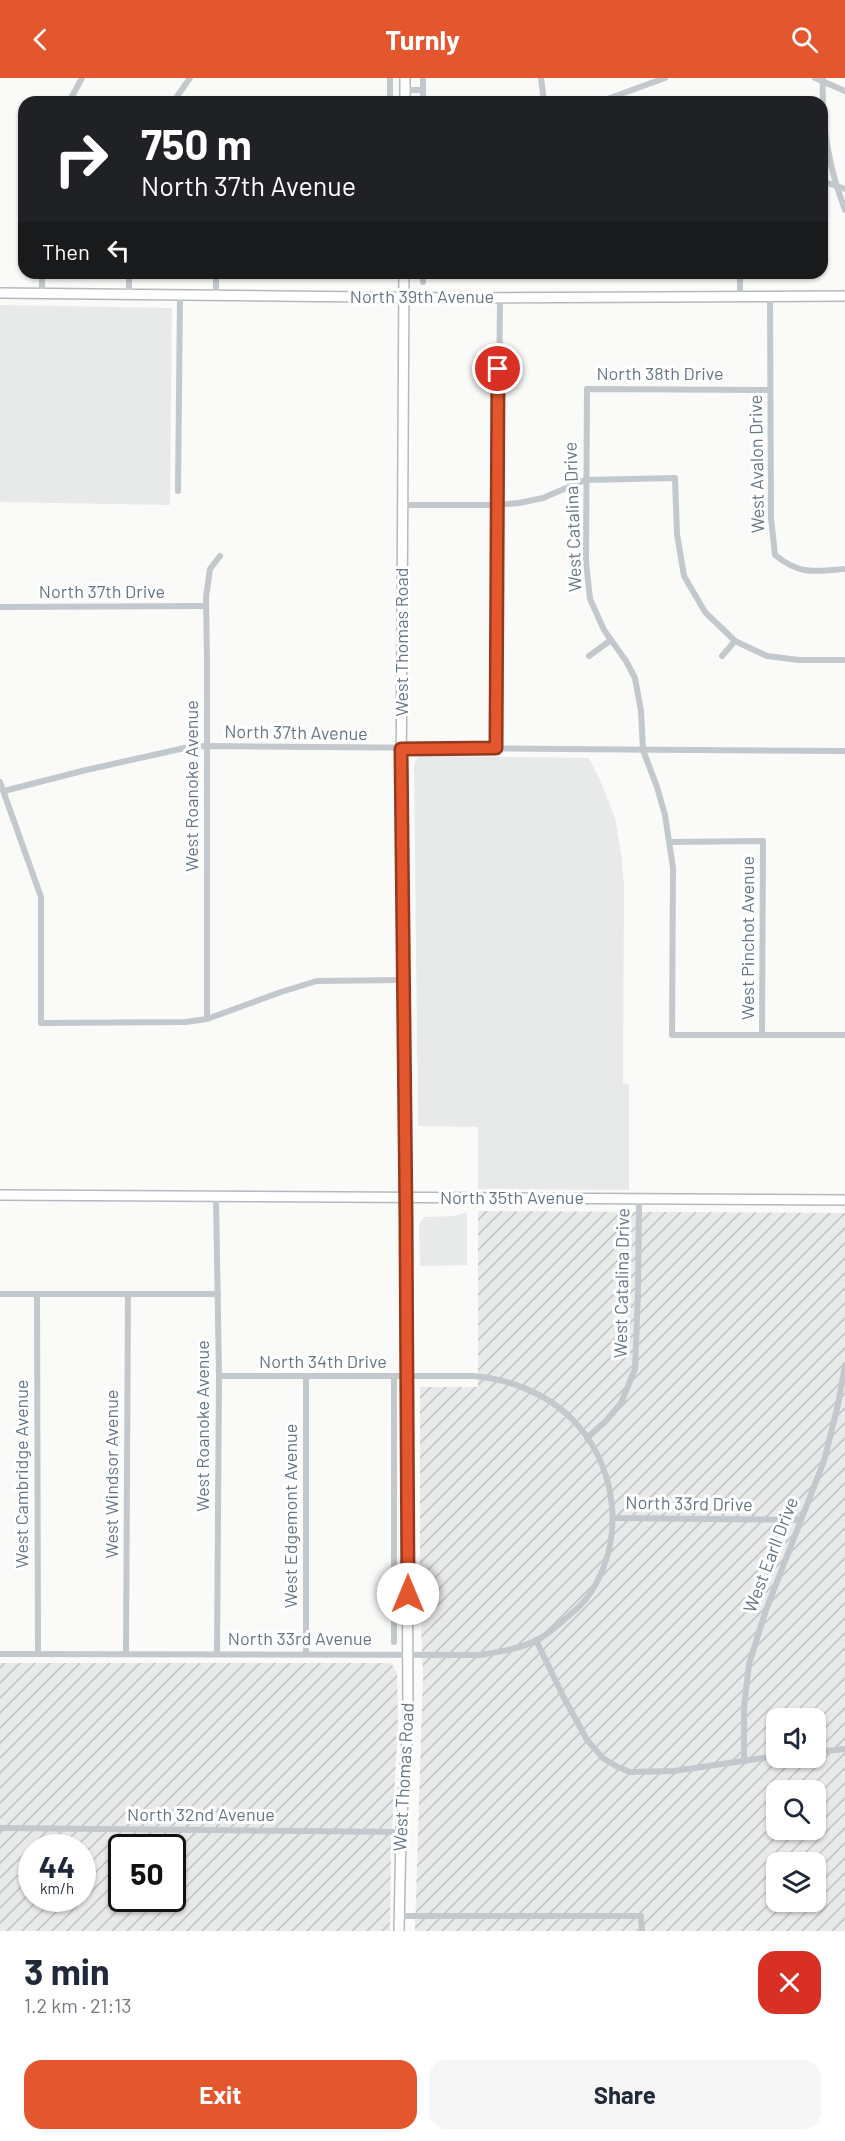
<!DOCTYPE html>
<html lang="en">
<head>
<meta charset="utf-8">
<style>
	body { margin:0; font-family:Barlow,sans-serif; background:#f6f6f7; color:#1f2937; height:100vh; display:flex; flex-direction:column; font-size:22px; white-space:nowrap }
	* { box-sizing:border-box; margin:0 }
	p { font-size:20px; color:#747a83 }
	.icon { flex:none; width:33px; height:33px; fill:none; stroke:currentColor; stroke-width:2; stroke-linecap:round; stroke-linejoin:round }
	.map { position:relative; height:1853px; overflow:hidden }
	.panel { display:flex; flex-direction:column; background:#fff; flex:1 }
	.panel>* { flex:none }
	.top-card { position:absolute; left:18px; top:18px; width:810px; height:183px; border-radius:18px; box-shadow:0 2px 4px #0004; background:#202124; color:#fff; overflow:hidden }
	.tools { position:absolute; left:766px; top:1630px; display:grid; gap:12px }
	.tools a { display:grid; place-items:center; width:60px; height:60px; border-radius:12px; background:#fff; box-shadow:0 2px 4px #0004; font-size:30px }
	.speed { position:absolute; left:18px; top:1756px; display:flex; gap:12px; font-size:30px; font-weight:700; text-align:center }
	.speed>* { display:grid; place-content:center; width:78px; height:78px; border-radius:50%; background:#fff; box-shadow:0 2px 4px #0004; line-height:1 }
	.speed small { font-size:15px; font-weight:400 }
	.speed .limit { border:3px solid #111; border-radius:9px; background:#fff; color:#111 }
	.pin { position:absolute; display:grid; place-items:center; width:51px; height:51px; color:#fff; margin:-26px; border:3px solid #fff; border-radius:50%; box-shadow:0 2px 6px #0007 }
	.me { position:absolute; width:66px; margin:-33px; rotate:0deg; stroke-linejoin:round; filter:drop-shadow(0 0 4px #0008) }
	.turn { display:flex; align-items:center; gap:21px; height:126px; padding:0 24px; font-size:27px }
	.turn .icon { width:78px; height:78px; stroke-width:2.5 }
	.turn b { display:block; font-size:42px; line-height:51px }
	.then { display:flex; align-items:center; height:57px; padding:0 24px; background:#0003; gap:12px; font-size:22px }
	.round { display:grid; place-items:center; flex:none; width:63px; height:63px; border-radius:18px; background:#f6f6f7 }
	.headline { display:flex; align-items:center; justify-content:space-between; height:102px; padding:0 24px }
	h1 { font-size:36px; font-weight:700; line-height:45px }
	.cta { display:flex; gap:12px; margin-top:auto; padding:12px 24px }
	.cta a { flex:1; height:69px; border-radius:18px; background:#e4572e; color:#fff; font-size:24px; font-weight:700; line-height:69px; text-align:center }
	.cta a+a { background:#f6f6f7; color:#1f2937 }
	header { display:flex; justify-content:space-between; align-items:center; height:78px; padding:0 24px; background:#e4572e; color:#fff; font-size:27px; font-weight:700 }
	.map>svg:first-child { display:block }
</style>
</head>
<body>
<header><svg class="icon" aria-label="back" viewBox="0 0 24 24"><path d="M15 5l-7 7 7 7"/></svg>Turnly<svg class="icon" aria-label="search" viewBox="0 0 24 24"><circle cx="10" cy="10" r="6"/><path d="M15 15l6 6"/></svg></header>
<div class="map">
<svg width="845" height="1853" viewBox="0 0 845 1853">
	<defs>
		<pattern id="industrial-furrows" width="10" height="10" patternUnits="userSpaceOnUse" patternTransform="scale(1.5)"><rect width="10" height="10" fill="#e8e9e9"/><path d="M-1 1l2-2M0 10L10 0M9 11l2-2" fill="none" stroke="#c0c1c2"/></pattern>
	</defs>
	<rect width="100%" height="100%" fill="#fafaf8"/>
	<g fill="#e8e9e9">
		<path d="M0,227L172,230L170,427L0,424Z"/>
		<path d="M420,678L589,680L601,704L615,740L622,781L624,808L623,1005L629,1006V1112L478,1111V1049L418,1048L414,687L417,680Z"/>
		<path d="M467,1134V1187L420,1188L419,1147L424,1139L454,1138Z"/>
	</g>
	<g fill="url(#industrial-furrows)" fill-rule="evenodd">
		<path d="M478,1133L845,1135V1853H415L423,1596L420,1520V1309H478ZM777,1641H816V1680H777ZM777,1713H816V1752H777ZM777,1785H816V1824H777Z"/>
		<path d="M0,1585H391L397,1595L398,1647L391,1771L390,1853H0ZM32,1770H82V1821H32ZM122,1770H172V1821H122Z"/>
	</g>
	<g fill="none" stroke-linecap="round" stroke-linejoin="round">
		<g stroke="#b3babf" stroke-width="12">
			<g id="secondary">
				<path d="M405,0V24"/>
				<path d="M0,215L456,220L845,218"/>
				<path d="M0,1117L845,1122"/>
				<path d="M399,1853L401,1754L408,1643L406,1140L401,722L404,195"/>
			</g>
		</g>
		<g stroke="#c3c8cc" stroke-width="6">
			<path d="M390,0V24"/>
			<path d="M541,0L544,24"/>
			<path d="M815,0L845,13"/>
			<path d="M823,0C821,45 829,90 845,132"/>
			<path d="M405,12H423"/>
			<path d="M69,24L82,0"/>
			<path d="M173,24L190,0"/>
			<path d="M423,24V0"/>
			<path d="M599,24L665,0"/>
			<path d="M822,103L845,111"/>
			<path d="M423,195V204"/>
			<path d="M42,215V195"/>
			<path d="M129,216V195"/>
			<path d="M216,217V195"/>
			<path d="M740,219V195"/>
			<path d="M770,219L771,440L775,477C801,498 815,493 845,491"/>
			<path d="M770,312L587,311L586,484L590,521L604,552L626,583L635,600L641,633L643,672L657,709L665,737L673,790L672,957H845"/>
			<path d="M178,413L180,217"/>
			<path d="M403,427H498L519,425L543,420L585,402L675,400L677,456L684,498L705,534L735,563L767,578L799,582H845"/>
			<path d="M0,529L205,528"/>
			<path d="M589,578L611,562"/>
			<path d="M722,578L735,563"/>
			<path d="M496,670L500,220"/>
			<path d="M0,704L41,819V945L186,944L207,941L281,914L317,903L402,902"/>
			<path d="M4,713L86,692L189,669L206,668C419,671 632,671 845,673"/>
			<path d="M670,764L763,763L762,957"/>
			<path d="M207,941V584L206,519L210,491L220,478"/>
			<path d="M216,1119L219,1298L217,1576"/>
			<path d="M0,1216H218"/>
			<path d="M37,1216L38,1576"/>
			<path d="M306,1299V1576"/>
			<path d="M587,1360L606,1343L621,1325L635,1291L638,1214L639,1121"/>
			<path d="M613,1440L800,1442"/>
			<path d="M536,1562L562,1616L587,1662L603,1680L616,1688L630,1694L674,1693L777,1678"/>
			<path d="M394,1564V1299"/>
			<path d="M0,1576L479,1577C498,1574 520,1571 537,1562C547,1557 557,1548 566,1540C575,1533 585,1524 591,1514C626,1460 617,1386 572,1341C546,1315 509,1301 473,1298H219"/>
			<path d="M126,1576L128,1216"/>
			<path d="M816,1674L845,1671"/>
			<path d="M744,1681V1629L749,1586L766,1532L824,1383L838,1327L845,1287"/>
			<path d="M0,1750L401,1754"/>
			<path d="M399,1838H641L642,1853"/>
		</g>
		<use href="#secondary" stroke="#fff" stroke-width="9"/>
	</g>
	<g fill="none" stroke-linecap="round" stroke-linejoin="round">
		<g stroke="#94391e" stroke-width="15">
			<path id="route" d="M408,1516L406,1140L401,671L496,670L498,291"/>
		</g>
		<use href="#route" stroke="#e4572e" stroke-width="10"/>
	</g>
	<g text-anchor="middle" stroke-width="6" stroke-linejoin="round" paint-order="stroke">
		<g font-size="18" fill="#657683" stroke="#fff">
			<text x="422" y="225">North 39th Avenue</text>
			<text x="660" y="302">North 38th Drive</text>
			<text transform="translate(757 386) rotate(-91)" y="6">West Avalon Drive</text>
			<text transform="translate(573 439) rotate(-92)" y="6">West Catalina Drive</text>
			<text x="102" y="520">North 37th Drive</text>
			<text transform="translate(402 564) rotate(-90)" y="6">West Thomas Road</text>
			<text transform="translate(296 655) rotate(1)" y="6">North 37th Avenue</text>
			<text transform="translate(192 708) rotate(-90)" y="6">West Roanoke Avenue</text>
			<text transform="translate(748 860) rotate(-90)" y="6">West Pinchot Avenue</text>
			<text x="512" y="1126">North 35th Avenue</text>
			<text transform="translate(622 1205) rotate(-89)" y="6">West Catalina Drive</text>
			<text x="323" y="1290">North 34th Drive</text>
			<text transform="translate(203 1348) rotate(-90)" y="6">West Roanoke Avenue</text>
			<text transform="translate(22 1396) rotate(-90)" y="6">West Cambridge Avenue</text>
			<text transform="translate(112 1396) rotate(-90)" y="6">West Windsor Avenue</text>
			<text transform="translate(689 1426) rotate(1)" y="6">North 33rd Drive</text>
			<text transform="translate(291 1438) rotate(-90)" y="6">West Edgemont Avenue</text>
			<text transform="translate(771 1477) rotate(-69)" y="6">West Earll Drive</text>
			<text x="300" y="1567">North 33rd Avenue</text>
			<text transform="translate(404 1699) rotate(-87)" y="6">West Thomas Road</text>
			<text x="201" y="1743">North 32nd Avenue</text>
		</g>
	</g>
</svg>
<div class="tools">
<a><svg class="icon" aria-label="sound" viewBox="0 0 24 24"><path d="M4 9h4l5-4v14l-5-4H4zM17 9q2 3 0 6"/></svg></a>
<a><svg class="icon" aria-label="search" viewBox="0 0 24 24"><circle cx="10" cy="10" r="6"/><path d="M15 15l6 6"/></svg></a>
<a><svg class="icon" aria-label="layers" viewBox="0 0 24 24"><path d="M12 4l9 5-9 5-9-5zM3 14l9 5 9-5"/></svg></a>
</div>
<div class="speed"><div>44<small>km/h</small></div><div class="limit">50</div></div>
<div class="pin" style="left:498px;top:291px;background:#d93025"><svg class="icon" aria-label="arrive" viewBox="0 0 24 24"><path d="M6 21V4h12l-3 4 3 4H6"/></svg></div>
<svg class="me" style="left:408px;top:1516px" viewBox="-20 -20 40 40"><circle r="19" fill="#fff"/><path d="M0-13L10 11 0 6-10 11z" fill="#e4572e"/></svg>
<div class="top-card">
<div class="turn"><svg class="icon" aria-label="right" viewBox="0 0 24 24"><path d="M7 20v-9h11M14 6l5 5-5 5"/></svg><div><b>750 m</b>North 37th Avenue</div></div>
<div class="then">Then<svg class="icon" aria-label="left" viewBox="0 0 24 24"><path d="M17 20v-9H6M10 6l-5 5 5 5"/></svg></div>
</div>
</div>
<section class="panel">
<div class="headline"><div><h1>3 min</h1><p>1.2 km · 21:13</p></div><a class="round" style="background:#d93025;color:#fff"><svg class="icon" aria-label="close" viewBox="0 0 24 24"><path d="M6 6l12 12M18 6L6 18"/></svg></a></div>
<div class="cta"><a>Exit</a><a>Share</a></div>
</section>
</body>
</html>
